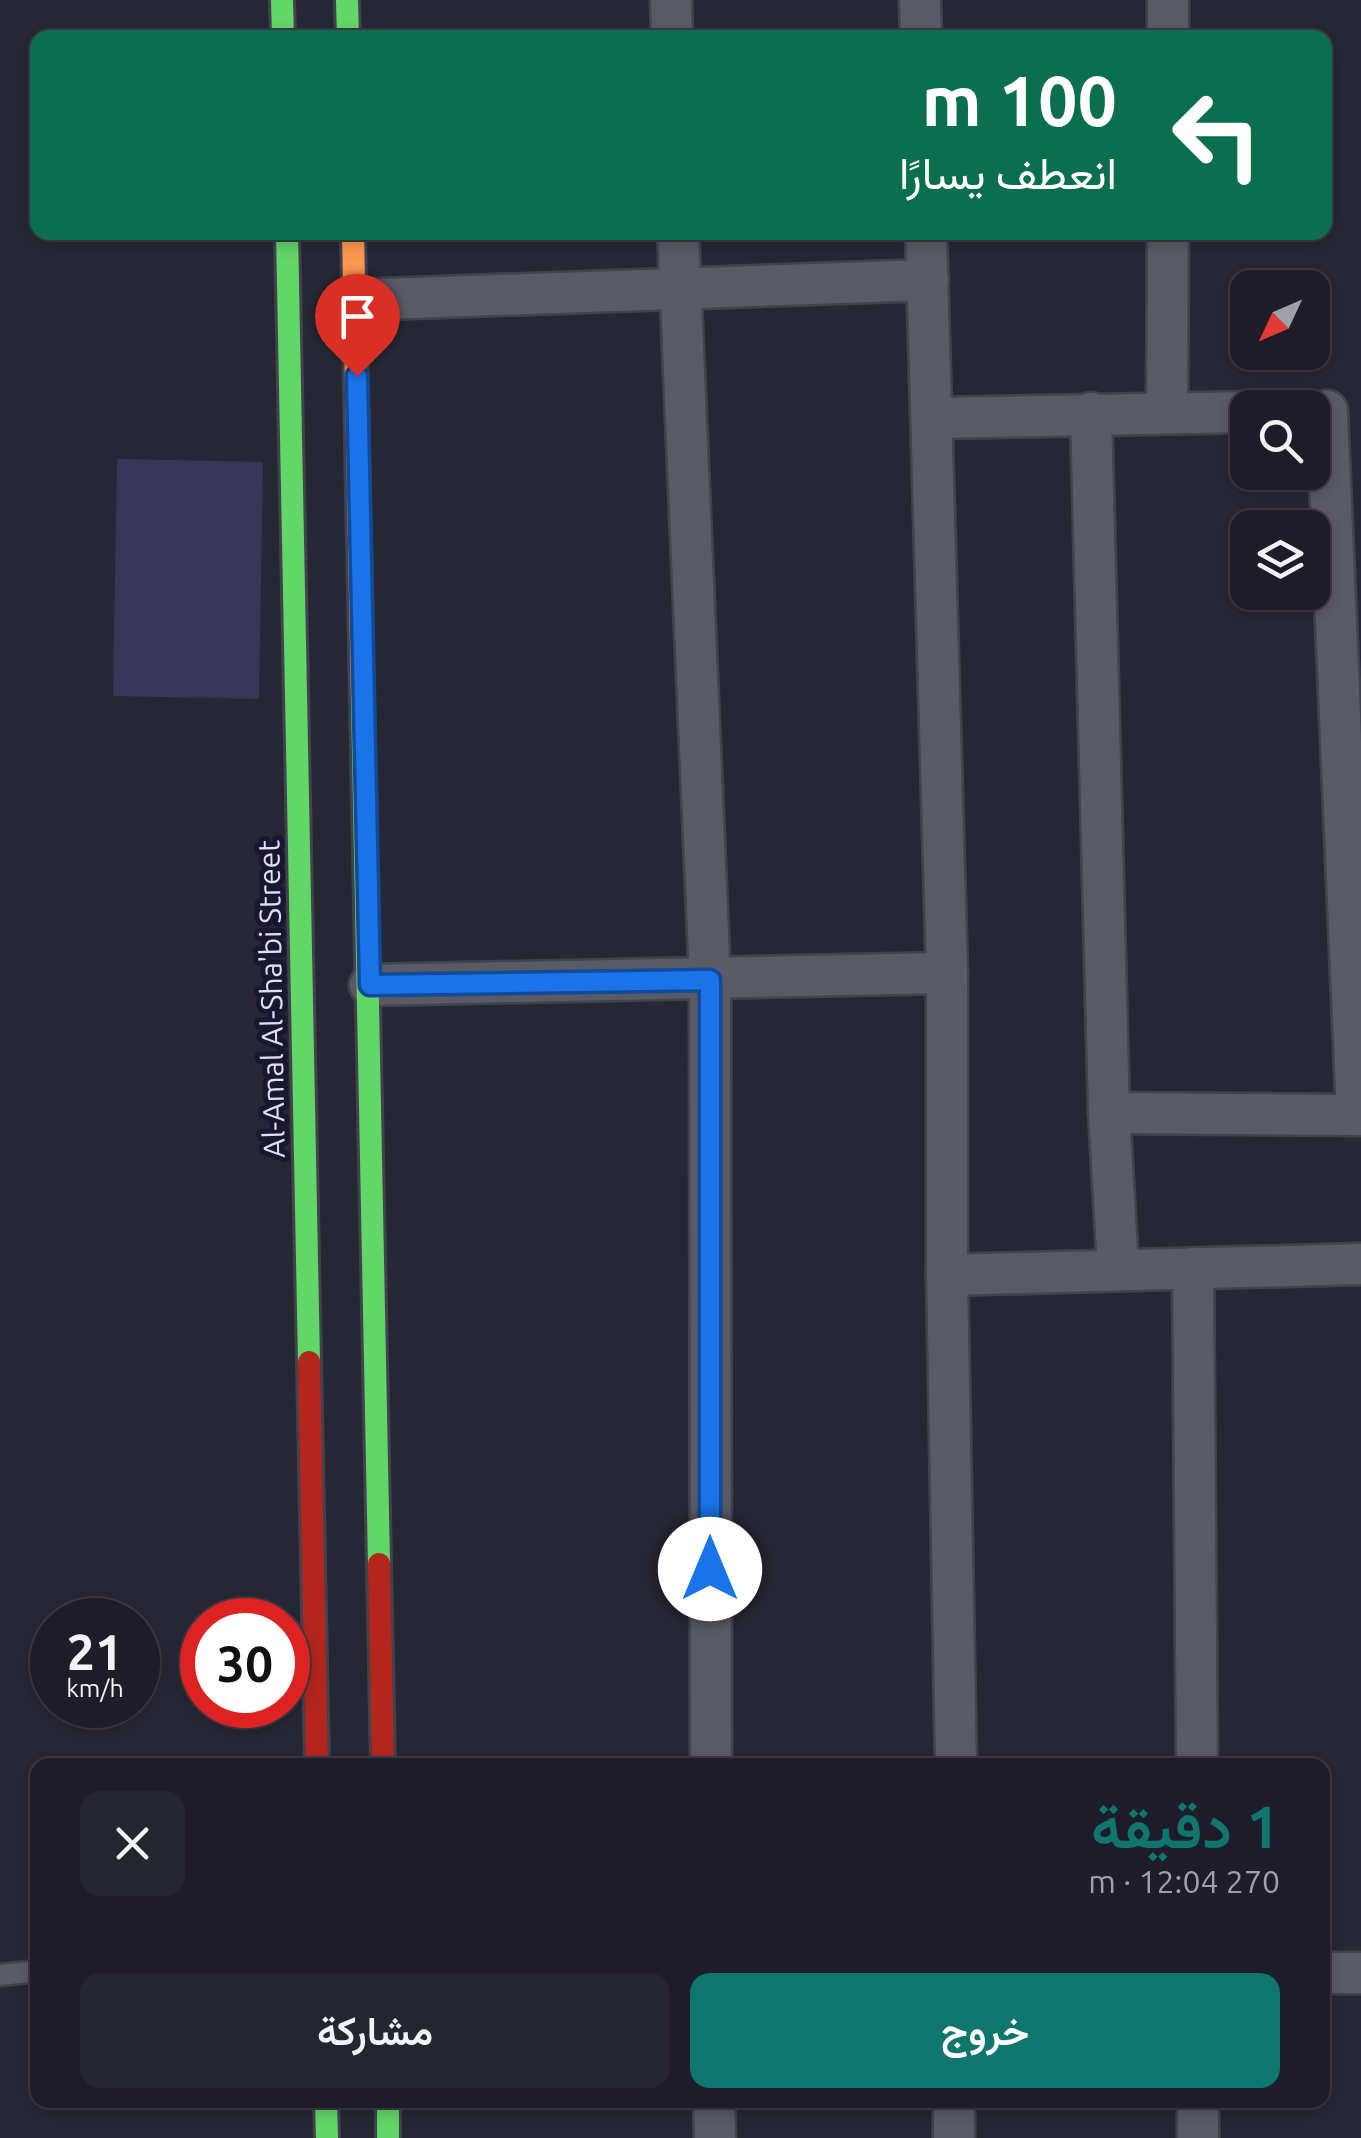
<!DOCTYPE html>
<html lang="ar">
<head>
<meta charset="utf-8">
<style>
	body { margin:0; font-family:Ubuntu,Vazirmatn,sans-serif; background:#252530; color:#f1f3f6; direction:rtl; height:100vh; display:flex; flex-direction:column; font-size:38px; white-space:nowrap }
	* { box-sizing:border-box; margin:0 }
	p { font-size:32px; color:#a0a1a8 }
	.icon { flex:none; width:55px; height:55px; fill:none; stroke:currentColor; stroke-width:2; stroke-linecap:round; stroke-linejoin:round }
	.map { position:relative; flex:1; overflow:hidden; direction:ltr }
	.panel { position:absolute; left:30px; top:1758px; width:1300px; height:350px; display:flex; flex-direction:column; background:#1d1c28; border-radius:20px; box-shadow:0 5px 15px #0003,0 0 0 2px #3b3a45; direction:rtl }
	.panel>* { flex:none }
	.top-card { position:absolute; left:30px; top:30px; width:1302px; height:210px; border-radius:20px; box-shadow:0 5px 15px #0003,0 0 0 2px #3b3a45; direction:rtl; background:#0b6e4f; color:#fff; overflow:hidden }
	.needle { width:65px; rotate:226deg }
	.fabs { position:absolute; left:1230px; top:270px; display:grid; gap:20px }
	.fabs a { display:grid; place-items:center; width:100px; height:100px; border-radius:20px; background:#1d1c28; box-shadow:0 5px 15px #0003,0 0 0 2px #3b3a45; font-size:50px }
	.speed { position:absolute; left:30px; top:1598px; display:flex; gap:20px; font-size:50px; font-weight:700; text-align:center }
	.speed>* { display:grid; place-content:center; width:130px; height:130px; border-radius:50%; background:#1d1c28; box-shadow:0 5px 15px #0003,0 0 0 2px #3b3a45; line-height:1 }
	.speed small { font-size:25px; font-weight:400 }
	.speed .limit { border:15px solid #d22; background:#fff; color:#111 }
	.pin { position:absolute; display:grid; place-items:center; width:85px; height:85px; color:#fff; margin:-102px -42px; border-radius:50% 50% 50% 0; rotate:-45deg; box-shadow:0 0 10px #0007 }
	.pin .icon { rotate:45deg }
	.me { position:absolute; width:110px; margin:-55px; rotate:0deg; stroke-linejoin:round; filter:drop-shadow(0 0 8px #0008) }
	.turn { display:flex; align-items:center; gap:35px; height:210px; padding:0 50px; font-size:45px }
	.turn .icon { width:130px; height:130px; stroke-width:2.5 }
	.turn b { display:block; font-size:70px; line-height:85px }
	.round { display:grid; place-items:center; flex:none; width:105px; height:105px; border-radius:20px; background:#252530 }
	.summary { display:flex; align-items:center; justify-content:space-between; height:170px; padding:0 50px }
	h1 { font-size:60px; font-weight:600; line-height:75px; color:#0f766e }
	.button { display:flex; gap:20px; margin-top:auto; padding:20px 50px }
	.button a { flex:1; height:115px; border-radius:20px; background:#0f766e; color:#fff; font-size:40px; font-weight:600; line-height:115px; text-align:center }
	.button a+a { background:#252530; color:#f1f3f6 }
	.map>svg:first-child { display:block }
</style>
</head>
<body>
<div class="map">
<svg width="1361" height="2138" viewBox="0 0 1361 2138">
	<rect width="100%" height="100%" fill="#272635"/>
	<path fill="#373658" d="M117,459L263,462L259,699L113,696Z"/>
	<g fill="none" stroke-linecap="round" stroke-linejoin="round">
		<g stroke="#42424f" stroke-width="25">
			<path id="lane" d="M0,1975L38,1971"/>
		</g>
		<g stroke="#42424f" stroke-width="45">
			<g id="street">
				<path d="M671,0L672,38"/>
				<path d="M920,0L921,38"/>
				<path d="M1168,38V0"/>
				<path d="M678,232L710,980L711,1765"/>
				<path d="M926,232L947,973V1275L956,1765"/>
				<path d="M355,300L928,280"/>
				<path d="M1327,411L1357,1115"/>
				<path d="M1091,413L1109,1113L1118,1268"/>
				<path d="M1167,413L1168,232"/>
				<path d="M934,418L1248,412"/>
				<path d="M370,985L947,973"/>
				<path d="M1109,1113L1361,1115"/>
				<path d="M1193,1268L1197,1765"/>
				<path d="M947,1275L1361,1264"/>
				<path d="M1322,1973H1361"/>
				<path d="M714,2100L715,2138"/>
				<path d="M954,2138V2100"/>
				<path d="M1198,2138V2100"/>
			</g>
		</g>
		<g stroke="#42424f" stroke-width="28">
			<g id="fast">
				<path d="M282,0L283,38"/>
				<path d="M347,0L348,38"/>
				<path d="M287,232L309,1362"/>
				<path d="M362,701L379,1564"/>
				<path d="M326,2100L327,2138"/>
				<path d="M388,2100V2138"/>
			</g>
		</g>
		<g stroke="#42424f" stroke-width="28">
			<path id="slow" d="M353,232L362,701"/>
		</g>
		<g stroke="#42424f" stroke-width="28">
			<g id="jam">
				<path d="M309,1362L317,1765"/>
				<path d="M379,1564L383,1765"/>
			</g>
		</g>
		<use href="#lane" stroke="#5a5a65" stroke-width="20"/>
		<use href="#street" stroke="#5a5a65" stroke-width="40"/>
		<use href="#fast" stroke="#63d668" stroke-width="22"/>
		<use href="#slow" stroke="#ff974d" stroke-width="22"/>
		<use href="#jam" stroke="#b3261e" stroke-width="22"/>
	</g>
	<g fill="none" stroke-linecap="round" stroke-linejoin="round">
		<g stroke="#114b97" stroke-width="25">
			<path id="route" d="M357,376L370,985L710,980V1569"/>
		</g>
		<use href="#route" stroke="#1a73e8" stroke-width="18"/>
	</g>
	<g text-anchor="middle" stroke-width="10" stroke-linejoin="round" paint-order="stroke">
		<g font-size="30" fill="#e0e0f2" stroke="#181630">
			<text transform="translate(272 999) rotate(-91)" y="10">Al-Amal Al-Sha'bi Street</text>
		</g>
	</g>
</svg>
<div class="fabs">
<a><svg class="needle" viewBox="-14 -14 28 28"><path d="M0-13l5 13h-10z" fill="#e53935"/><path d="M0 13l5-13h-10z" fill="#a0a1a8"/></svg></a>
<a><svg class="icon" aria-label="search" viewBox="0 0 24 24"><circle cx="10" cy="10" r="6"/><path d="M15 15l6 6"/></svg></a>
<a><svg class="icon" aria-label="layers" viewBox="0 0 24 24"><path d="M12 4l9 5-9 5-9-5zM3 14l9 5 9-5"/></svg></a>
</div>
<div class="speed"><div>21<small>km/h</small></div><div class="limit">30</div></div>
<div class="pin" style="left:357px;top:376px;background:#d93025"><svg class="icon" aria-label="arrive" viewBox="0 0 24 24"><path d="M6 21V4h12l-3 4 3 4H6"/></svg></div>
<svg class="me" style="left:710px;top:1569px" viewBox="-20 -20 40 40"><circle r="19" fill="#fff"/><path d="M0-13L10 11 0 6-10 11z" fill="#1a73e8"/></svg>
<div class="top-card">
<div class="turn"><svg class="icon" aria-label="left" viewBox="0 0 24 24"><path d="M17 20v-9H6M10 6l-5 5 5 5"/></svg><div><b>100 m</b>انعطف يسارًا</div></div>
</div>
<section class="panel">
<div class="summary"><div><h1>1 دقيقة</h1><p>270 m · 12:04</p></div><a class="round"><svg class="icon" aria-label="close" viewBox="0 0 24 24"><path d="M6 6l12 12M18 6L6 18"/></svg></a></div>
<div class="button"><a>خروج</a><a>مشاركة</a></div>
</section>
</div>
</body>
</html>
